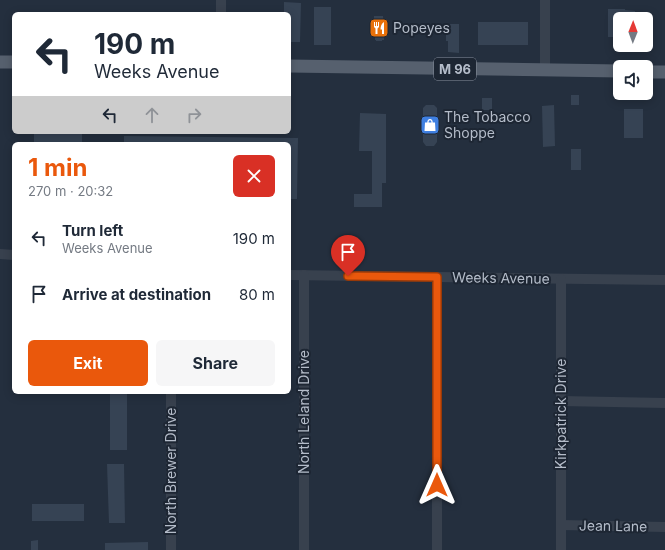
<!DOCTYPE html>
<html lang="en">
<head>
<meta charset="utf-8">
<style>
	body { margin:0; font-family:Inter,sans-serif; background:#f6f6f7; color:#1f2937; height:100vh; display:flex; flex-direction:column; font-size:15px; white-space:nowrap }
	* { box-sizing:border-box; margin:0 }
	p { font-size:13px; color:#747a83 }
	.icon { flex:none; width:22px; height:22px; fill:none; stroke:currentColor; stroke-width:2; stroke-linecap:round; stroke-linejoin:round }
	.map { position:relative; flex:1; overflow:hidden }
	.side { position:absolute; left:12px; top:142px; width:279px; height:252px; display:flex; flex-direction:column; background:#fff; border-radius:6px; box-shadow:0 2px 10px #0003 }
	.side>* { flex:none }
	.banner { position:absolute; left:12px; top:12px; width:279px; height:122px; border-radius:6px; box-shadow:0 2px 10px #0003; background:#fff; color:#1f2937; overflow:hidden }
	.needle { width:26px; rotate:1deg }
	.tools { position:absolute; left:613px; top:12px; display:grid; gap:8px }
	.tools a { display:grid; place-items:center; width:40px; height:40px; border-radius:6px; background:#fff; box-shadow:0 2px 10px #0003; font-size:20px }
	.pin { position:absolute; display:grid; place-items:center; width:34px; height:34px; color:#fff; margin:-41px -17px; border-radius:50% 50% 50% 0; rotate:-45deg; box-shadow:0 0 4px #0007 }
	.pin .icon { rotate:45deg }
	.me { position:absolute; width:44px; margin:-22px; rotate:0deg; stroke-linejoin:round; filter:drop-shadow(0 0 3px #0008) }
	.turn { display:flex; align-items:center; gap:14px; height:84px; padding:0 16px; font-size:18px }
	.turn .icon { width:52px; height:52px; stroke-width:2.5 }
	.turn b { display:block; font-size:28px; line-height:34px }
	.lanes { display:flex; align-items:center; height:38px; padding:0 16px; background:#0003; justify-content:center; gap:20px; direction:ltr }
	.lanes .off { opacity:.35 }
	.round { display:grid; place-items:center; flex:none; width:42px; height:42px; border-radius:6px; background:#f6f6f7 }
	.summary { display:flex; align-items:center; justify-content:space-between; height:68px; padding:0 16px }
	h1 { font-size:24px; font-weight:700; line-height:30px; color:#ea580c }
	.button { display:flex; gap:8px; margin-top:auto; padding:8px 16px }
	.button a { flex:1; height:46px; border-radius:6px; background:#ea580c; color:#fff; font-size:16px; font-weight:700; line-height:46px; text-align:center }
	.button a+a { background:#f6f6f7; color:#1f2937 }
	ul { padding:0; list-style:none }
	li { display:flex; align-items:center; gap:12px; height:56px; padding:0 16px }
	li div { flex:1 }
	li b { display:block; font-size:15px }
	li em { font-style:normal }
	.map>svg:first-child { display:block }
</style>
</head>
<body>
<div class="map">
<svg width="665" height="550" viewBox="0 0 665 550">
	<rect width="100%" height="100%" fill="#242f3e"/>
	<g fill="#364354">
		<path d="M284,2L301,3L300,42H289V14H284Z"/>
		<rect x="314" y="7" width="17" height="38"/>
		<path d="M608,9H625V10L635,11V19H620V42H613V37H608Z"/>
		<path d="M374,16H383L385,35H384V40H382V41H376V40H375V33H374Z"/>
		<rect x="478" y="22" width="50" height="23"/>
		<path d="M448,24H459V53L448,52V41H446V35H448Z"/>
		<rect x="571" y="95" width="8" height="10"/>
		<rect x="482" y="98" width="10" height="12"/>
		<path d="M426,105H434L437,108V142L434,146H426L423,142V108Z"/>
		<path d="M554,105L555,146L543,147L542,106Z"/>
		<rect x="624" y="109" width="19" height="29"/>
		<path d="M360,113L386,114V183H382V207H354V194H372V151H359Z"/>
		<rect x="34" y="133" width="48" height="11"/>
		<path d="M124,136L298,138L297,199H289V144H124Z"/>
		<rect x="571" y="149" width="10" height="21"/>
		<rect x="110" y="392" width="17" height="58"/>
		<path d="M107,464H124L125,523H109Z"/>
		<rect x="32" y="504" width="52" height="17"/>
		<path d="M38,540V550H31V541Z"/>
		<path d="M148,542V550H105V543Z"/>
	</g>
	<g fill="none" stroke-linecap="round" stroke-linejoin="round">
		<g stroke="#38414e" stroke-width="10">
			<path d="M221,14V0"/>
			<path d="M545,70V0"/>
			<path d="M0,254L14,255"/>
			<path d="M289,275L665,280"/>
			<path d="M437,277V550"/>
			<path d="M561,401L665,403"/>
			<path d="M561,525L665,527"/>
			<path d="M171,550V392"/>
			<path d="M304,550V275"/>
			<path d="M561,550V279"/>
		</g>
		<g stroke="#56606e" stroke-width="13">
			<path d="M0,62H14"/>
			<path d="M289,66L620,71"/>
			<path d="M646,72H665"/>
		</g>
	</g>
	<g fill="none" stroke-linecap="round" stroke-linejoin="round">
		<g stroke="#983908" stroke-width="10">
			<path id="route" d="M348,276L437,277V485"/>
		</g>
		<use href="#route" stroke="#ea580c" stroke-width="7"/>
	</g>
	<defs>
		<g id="restaurant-square" transform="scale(1)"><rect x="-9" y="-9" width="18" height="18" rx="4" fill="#e8710a" stroke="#1d2633"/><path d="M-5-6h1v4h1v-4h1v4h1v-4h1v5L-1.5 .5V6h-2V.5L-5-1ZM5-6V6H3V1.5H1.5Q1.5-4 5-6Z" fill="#fff"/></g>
		<g id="shop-square" transform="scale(1)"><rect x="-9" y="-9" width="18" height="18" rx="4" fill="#3f7fe0" stroke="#1d2633"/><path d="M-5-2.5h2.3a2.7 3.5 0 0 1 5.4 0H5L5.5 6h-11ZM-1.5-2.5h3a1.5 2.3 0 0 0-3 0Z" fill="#fff"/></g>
	</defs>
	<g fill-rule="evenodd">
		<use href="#restaurant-square" x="379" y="28"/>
		<use href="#shop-square" x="430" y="125"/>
	</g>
	<g text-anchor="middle" stroke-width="4" stroke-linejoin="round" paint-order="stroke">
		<rect fill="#1d2633" stroke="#878f9c" stroke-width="1" x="434" y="58" width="42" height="22" rx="3"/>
		<g font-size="13" font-weight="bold" fill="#b4bcc9">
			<text x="455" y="74">M 96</text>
		</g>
		<g font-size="14" fill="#b4bcc9" stroke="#1d2633" text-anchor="start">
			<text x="393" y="33">Popeyes</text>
			<text x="444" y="122">The Tobacco<tspan x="444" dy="16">Shoppe</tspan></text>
		</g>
		<g font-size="14" fill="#b4bcc9" stroke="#1d2633">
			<text transform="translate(501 278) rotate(1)" y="5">Weeks Avenue</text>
			<text transform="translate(304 412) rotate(-90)" y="5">North Leland Drive</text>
			<text transform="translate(561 414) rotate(-90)" y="5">Kirkpatrick Drive</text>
			<text transform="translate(171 471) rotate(-90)" y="5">North Brewer Drive</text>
			<text transform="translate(613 526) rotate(1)" y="5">Jean Lane</text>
		</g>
	</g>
</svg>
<div class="tools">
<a><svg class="needle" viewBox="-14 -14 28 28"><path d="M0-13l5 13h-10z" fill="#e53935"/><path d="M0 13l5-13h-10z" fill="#747a83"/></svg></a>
<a><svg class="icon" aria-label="sound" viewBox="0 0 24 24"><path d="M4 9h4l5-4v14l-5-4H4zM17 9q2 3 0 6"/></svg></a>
</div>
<div class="pin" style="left:348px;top:276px;background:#d93025"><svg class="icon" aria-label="arrive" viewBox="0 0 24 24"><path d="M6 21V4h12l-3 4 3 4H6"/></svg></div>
<svg class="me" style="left:437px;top:485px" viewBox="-20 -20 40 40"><path d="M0-17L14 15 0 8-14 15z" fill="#ea580c" stroke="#fff" stroke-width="4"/></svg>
<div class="banner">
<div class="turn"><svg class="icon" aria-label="left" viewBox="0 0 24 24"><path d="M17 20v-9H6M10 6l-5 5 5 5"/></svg><div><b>190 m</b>Weeks Avenue</div></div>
<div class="lanes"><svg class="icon" aria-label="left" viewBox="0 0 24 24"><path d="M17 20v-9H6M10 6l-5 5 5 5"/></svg><svg class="icon off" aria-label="ahead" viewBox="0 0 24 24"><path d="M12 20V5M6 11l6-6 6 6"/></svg><svg class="icon off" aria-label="right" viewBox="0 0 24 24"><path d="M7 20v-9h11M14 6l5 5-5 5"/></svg></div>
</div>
<section class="side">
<div class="summary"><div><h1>1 min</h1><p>270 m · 20:32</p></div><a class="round" style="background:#d93025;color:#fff"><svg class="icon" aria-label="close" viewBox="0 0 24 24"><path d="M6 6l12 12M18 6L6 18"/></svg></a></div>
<ul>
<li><svg class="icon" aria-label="left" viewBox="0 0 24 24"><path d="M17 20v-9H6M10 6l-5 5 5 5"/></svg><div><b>Turn left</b><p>Weeks Avenue</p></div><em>190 m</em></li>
<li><svg class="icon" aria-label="arrive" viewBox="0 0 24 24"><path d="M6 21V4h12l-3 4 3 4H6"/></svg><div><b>Arrive at destination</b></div><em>80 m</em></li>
</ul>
<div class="button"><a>Exit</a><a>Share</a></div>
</section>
</div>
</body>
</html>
